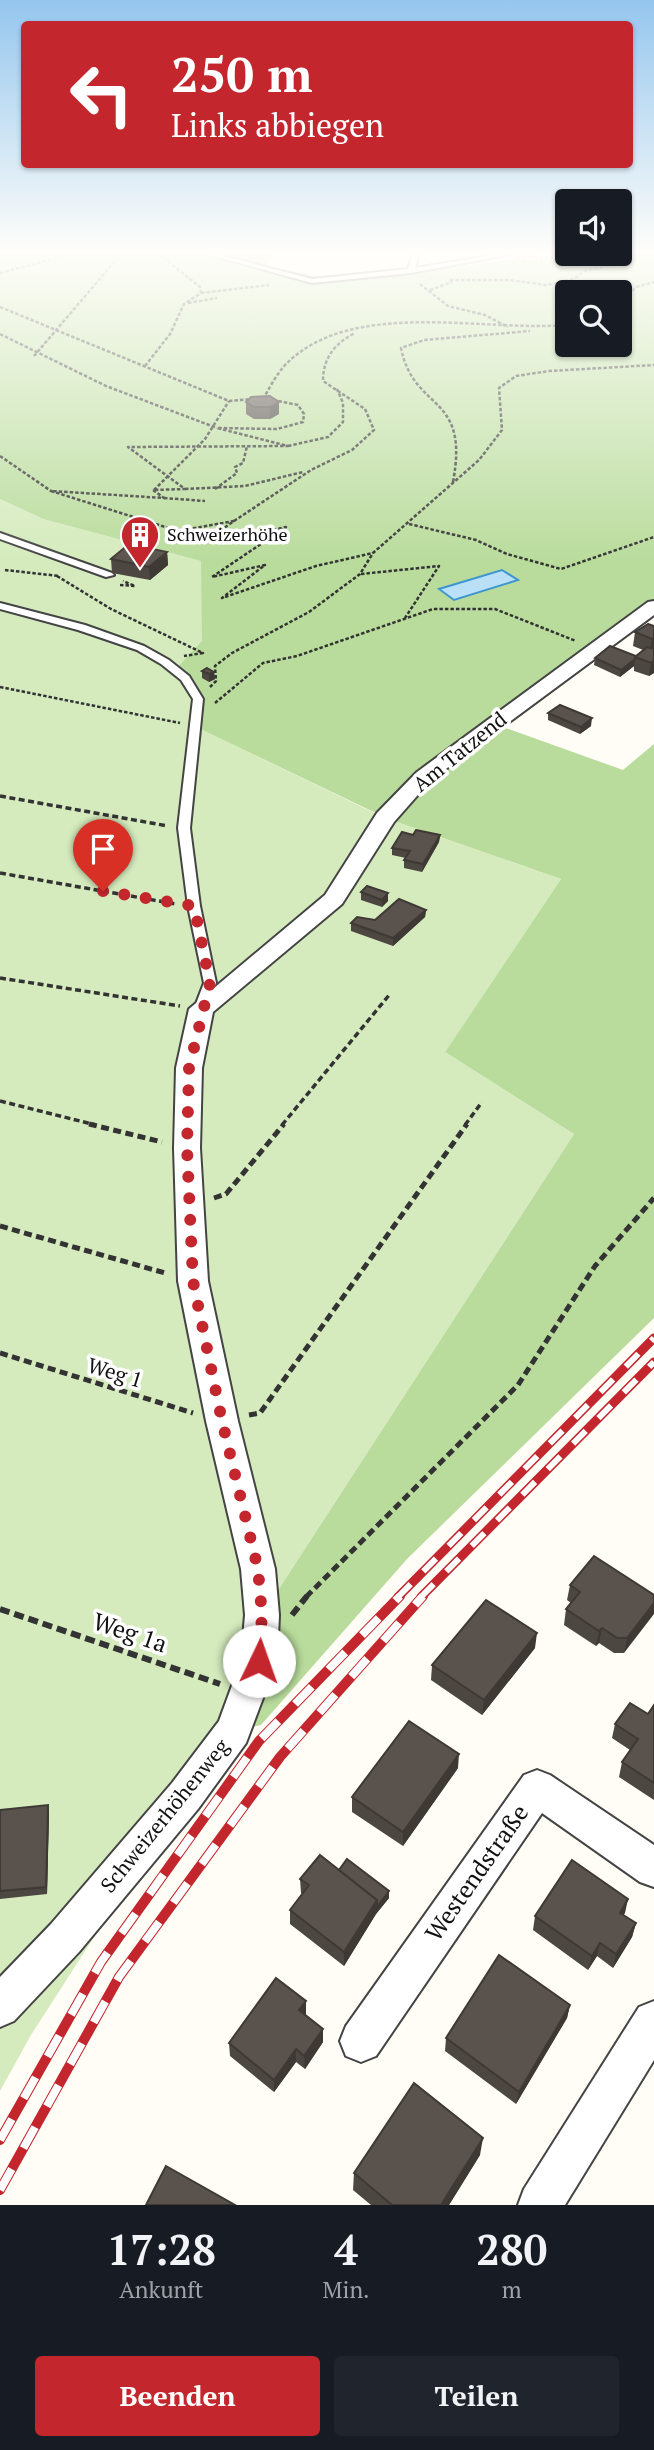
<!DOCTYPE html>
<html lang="de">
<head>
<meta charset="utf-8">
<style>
	body { margin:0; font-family:"PT Serif",serif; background:#20242c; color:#f1f3f6; height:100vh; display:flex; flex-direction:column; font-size:26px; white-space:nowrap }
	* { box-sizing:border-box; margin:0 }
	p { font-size:23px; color:#9ea1a6 }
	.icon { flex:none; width:38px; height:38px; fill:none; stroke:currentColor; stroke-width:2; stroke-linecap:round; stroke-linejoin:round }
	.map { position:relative; height:2205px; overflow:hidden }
	.side { display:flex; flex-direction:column; background:#171b24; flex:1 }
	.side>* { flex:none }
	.guide { position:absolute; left:21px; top:21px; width:612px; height:147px; border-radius:7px; box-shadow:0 2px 5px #0004; background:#c4262e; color:#fff; overflow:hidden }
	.tools { position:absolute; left:555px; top:189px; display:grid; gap:14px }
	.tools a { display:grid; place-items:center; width:77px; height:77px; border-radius:7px; background:#171b24; box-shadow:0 2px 5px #0004; font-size:35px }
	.pin { position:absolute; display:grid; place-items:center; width:60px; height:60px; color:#fff; margin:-72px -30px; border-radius:50% 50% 50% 0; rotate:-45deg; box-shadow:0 0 7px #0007 }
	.pin .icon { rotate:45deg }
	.me { position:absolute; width:77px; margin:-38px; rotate:3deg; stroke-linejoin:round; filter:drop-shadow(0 0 5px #0008) }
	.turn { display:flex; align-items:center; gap:24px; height:147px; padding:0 35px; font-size:32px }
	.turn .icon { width:91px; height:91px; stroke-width:2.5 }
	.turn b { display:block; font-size:49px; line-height:60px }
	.eta { display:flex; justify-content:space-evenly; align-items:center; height:119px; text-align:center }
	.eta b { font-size:42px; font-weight:700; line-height:49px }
	.cta { display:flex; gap:14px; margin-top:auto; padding:14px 35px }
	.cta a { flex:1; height:80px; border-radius:7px; background:#c4262e; color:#fff; font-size:28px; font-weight:700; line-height:80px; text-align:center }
	.cta a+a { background:#20242c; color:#f1f3f6 }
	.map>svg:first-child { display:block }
</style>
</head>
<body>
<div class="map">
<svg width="654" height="2205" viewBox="0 0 654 2205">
	<rect width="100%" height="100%" fill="#fffdf5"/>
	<g fill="#d5ebbd">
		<path d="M0,499L43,519L202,561V641L192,683L196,727L385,818L561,879L445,1052L574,1134L262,1615L233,1731L0,1986Z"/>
		<path d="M114,1906L31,2035L0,2091V2027L82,1936Z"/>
	</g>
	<g fill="#b9dc9c" fill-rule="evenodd">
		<path d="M0,254H273L265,266L324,277L406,268L414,273L513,259L577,260V254H654V601L380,815L196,727L198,699L177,668L202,641L201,561L43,519L0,499ZM567,292H620V345H567Z"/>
		<path d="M500,726L623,770L654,744V1318L407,1559L261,1725L233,1731L262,1615L574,1134L445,1052L561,879L394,821L429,779Z"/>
	</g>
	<path fill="#b9e0f7" stroke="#3f96cf" stroke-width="2" d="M502,570L518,580L454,600L439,589Z"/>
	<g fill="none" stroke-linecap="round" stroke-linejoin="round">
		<g stroke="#444" stroke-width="4">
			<g id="service">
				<path d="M207,254H216L312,279L408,269L413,254H419L415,268L501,254L507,255L411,273L312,283Z"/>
				<path d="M0,533L112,573L114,575L106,577L0,539Z"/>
				<path d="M0,603L85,625L144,646L169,660L189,676L203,699L190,828L200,906L216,983L206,1012L201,1013L194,1009L204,983L188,906L178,828L193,699L181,680L161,664L137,650L78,630L0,609Z"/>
			</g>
		</g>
		<g stroke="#444" stroke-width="4">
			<g id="minor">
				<path d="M654,601V615L431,780L394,822L342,904L213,1012L202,1068L200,1148L208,1281L238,1421L275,1569L279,1615L277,1661L246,1743L198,1809L79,1952L14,2021L0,2027V1977L51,1924L172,1783L219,1721L241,1661L245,1615L241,1569L206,1421L178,1281L174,1148L176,1068L189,1009L325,895L377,813L417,772L648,602Z"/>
				<path d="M537,1770L550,1775L654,1845V1887L640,1882L542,1813L376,2056L361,2062L346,2056L340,2041L346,2026L524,1775Z"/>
				<path d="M654,2001V2060L565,2205H518L524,2189L639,2007Z"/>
			</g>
		</g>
		<g stroke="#333" stroke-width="2.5" stroke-dasharray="3.5 2" stroke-linecap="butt">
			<path d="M517,256L557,258L558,254"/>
			<path d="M0,273L72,254"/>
			<path d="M450,280H509L547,285L574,279L584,271L613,265L634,254"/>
			<path d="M562,281L565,289L574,292"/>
			<path d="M420,284L448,306L485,315L508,327"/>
			<path d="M430,290L452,282"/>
			<path d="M201,293L269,285"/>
			<path d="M620,302L636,287L654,282"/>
			<path d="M188,303L217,298"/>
			<path d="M0,307L229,401L253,399"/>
			<path d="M0,334L106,386L217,428"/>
			<path d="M34,356L121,254"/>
			<path d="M145,366L170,334L184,304L201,293L200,287L159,254"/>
			<path d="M263,399C270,387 277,373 287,363C354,298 481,332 567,325"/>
			<path d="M273,400L298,405L304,414L303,422L277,429L217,428L288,446L128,447L185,489L153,490L164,498L51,491L178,531L234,521L204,542L235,539L286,527L212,577L265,565L222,598L316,566L373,553"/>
			<path d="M288,446L328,437L343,422V403L337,389"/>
			<path d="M0,456L51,491"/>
			<path d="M453,482C470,392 414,413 401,348L424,340L530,331"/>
			<path d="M185,489L245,486L303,472"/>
			<path d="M215,489L237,473L235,467L243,463L247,446"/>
			<path d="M154,490L205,439L229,401"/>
			<path d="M164,498L205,501"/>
			<path d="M234,521L311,470L352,450L374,430L365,409L323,381C323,358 335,343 355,333"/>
			<path d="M409,524L476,540L507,554L561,569L654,537"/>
			<path d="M5,570L59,576"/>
			<path d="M361,574L439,566L405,618"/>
			<path d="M57,576L111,609L203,653L184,656"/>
			<path d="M120,585L135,586L123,581"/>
			<path d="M0,687L180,723"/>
			<path d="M210,687L216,681L215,666L232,653L309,612L360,574L373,553L479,460L502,430L499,388L516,376L549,371L654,365"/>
			<path d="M215,703L263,663L297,656L433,609H495L576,641"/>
		</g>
		<g stroke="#333" stroke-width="3.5" stroke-dasharray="6 3.5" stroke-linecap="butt">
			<path d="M0,796L168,826"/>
			<path d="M0,873L176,904"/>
			<path d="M0,978L180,1006"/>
			<path d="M0,1101L96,1125"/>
			<path d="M282,1125L390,994"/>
			<path d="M465,1125L482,1102"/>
		</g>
		<g stroke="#333" stroke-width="5" stroke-dasharray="8 4.5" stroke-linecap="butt">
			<path d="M89,1124L162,1142"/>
			<path d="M214,1198L226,1194L284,1124"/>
			<path d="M0,1226L165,1273"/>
			<path d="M0,1353L193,1413"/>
			<path d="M249,1415L260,1413L467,1124"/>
			<path d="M306,1597L518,1385L595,1266L654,1198"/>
		</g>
		<g stroke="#333" stroke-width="6" stroke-dasharray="10 5" stroke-linecap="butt">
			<path d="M0,1609L220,1684"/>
			<path d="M292,1615L307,1596"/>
		</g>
		<use href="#service" fill="#fff" fill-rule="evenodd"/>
		<use href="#minor" fill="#fff" fill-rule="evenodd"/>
		<g stroke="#c4262e" stroke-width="9">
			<g id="rail-far1">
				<path d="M398,1597L654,1338"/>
				<path d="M421,1597L654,1362"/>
			</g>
		</g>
		<g stroke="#c4262e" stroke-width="10">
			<g id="rail">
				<path d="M0,2140L101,1962L259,1741L400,1596"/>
				<path d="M0,2190L119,1977L280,1757L423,1596"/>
			</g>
		</g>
		<use href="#rail-far1" stroke="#fff" stroke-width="6" stroke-dasharray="18" stroke-linecap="butt"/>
		<use href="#rail" stroke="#fff" stroke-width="8" stroke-dasharray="24" stroke-linecap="butt"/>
	</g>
	<g fill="#4d4742">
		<path d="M246,402H279V414L270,419H254L246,414Z"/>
		<path d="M167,552L168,565L150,580L112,573L111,559Z"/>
		<path d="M654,626V673L649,676L634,671V666L620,677L594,665L595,658L636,656L643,650L633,646L635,632Z"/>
		<path d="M202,671L214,672L215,679L209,682L202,678Z"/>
		<path d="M548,713L591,726L580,734L548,720Z"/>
		<path d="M413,835H440L439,842L422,872L404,868V860L406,858L392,855V848Z"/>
		<path d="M361,892L388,901L382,907L361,900Z"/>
		<path d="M426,910L425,917L393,946L351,931V923L375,920Z"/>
		<path d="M570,1585L654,1595L624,1653H614L599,1643L596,1646L564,1625L566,1609L571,1603L567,1600Z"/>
		<path d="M535,1648L482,1715L431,1680L432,1665Z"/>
		<path d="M654,1705V1800L619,1777L622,1762L630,1750L612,1738L615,1724L648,1714Z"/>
		<path d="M458,1768L403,1846L352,1812V1797Z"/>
		<path d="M48,1805L49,1813L47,1894L0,1899V1810Z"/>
		<path d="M339,1870L389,1891V1898L376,1914L344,1966L290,1924V1910L302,1894L301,1893L300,1879Z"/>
		<path d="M628,1899L623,1915L636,1923L632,1937L613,1968L597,1956L588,1970L533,1930L535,1916Z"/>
		<path d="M306,2001V2016L323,2042L305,2069L296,2062L274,2092L230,2056L229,2043Z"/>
		<path d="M570,2005L567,2018L516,2104L445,2051L446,2038Z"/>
		<path d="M480,2155L449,2205H371L353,2190L354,2173Z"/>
	</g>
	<g fill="#3f3936">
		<path d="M279,402V414L270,419V407Z"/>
		<path d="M167,552L168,565L150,580L149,567Z"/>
		<path d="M654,638V651L650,653L652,639Z"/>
		<path d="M635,659L634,666L620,677L621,670Z"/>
		<path d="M654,660V673L649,676L651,663Z"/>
		<path d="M214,672L215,679L209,682V674Z"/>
		<path d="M592,718L591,726L580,734L581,727Z"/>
		<path d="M440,835L439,842L422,872L423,864Z"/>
		<path d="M388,893V901L382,907V900Z"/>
		<path d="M426,910L425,917L393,946V938Z"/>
		<path d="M654,1603V1614L624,1653L627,1638Z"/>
		<path d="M602,1628L599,1643L596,1646L599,1631Z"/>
		<path d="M537,1633L535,1648L482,1715L484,1700Z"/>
		<path d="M459,1754L458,1768L403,1846V1832Z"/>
		<path d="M48,1805L49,1813L47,1894L46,1887Z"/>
		<path d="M389,1891V1898L376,1914L344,1966V1952L377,1900Z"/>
		<path d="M628,1899L625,1913L616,1927L620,1913Z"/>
		<path d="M636,1923L632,1937L613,1968L616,1954Z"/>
		<path d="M600,1943L597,1956L588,1970L592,1956Z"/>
		<path d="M306,2001V2015L300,2024L299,2010Z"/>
		<path d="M570,2005L567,2018L516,2104L519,2092Z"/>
		<path d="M323,2029V2042L305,2069L304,2056Z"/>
		<path d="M296,2049V2062L274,2092V2080Z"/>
		<path d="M483,2138L480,2155L449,2205H441Z"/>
	</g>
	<g fill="#5a524d" stroke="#3f3936" stroke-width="2">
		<path d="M270,396L279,402L270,407H254L246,402L251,397Z"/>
		<path d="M129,544L167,552L149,567L111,559Z"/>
		<path d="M648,624L654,626V638L652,639L635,632Z"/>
		<path d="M610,646L636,656L635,659L621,670L595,658Z"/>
		<path d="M647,647L654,649V660L651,663L635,657Z"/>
		<path d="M207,668L214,672L209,674L202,671Z"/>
		<path d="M560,705L592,718L581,727L548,713Z"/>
		<path d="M416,830L440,835L423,864L404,860L410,851L392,848L402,832L413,835Z"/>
		<path d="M367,886L388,893L382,900L361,892Z"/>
		<path d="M399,899L426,910L393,938L351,923L357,917L375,920Z"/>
		<path d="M594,1556L654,1595V1603L627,1638H617L602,1628L599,1631L566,1609L580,1592L570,1585Z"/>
		<path d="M486,1600L537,1633L484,1700L432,1665Z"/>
		<path d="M630,1703L648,1714L654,1705V1783L622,1762L638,1739L615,1724Z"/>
		<path d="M409,1721L459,1754L403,1832L352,1797Z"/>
		<path d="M48,1805L46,1887L0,1891V1810Z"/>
		<path d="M320,1855L377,1900L344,1952L290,1910L309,1885L300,1879Z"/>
		<path d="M347,1859L389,1891L377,1907V1900L339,1870Z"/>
		<path d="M572,1860L628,1899L620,1913L636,1923L616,1954L600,1943L592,1956L535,1916Z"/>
		<path d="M499,1955L570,2005L519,2092L446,2038Z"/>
		<path d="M276,1978L306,2001L299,2010L323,2029L304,2056L296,2049L274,2080L229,2043Z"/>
		<path d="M414,2083L483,2138L441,2205H392L354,2173Z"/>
		<path d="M166,2166L235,2205H146Z"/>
	</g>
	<linearGradient id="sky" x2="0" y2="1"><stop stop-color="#95c6ee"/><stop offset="0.45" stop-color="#fffefa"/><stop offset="1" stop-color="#fffefa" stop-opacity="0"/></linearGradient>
	<rect width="654" height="562" fill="url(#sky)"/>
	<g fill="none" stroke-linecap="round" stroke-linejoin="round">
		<path stroke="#c4262e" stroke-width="12" stroke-dasharray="0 21.6" d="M103,891L194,906L210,983L189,1068L187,1148L193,1281L222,1421L258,1569L262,1615L259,1661"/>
	</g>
	<defs>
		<g id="building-pin" transform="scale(2.0125)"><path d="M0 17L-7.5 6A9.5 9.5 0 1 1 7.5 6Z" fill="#c4262e" stroke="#fff"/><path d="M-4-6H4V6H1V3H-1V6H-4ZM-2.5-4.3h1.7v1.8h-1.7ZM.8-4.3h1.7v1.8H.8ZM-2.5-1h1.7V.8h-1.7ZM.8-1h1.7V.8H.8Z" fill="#fff"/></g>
	</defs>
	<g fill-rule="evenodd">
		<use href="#building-pin" x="140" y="535"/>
	</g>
	<g text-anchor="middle" stroke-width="7" stroke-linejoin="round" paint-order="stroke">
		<g font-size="18" fill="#111" stroke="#fff" text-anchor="start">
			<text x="167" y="541">Schweizerhöhe</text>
		</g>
		<g font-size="21" fill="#111" stroke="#fff">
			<text transform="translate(460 752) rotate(-39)" y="7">Am Tatzend</text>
			<text transform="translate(115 1373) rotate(17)" y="7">Weg 1</text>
			<text transform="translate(165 1816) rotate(-51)" y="7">Schweizerhöhenweg</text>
		</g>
		<g font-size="24" fill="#111" stroke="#fff">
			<text transform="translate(130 1633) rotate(19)" y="8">Weg 1a</text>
			<text transform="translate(477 1873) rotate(-55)" y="8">Westendstraße</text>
		</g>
	</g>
</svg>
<div class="tools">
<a><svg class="icon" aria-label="sound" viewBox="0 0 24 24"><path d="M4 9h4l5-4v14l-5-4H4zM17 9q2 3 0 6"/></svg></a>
<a><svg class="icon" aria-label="search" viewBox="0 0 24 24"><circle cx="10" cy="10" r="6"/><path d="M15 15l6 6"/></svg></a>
</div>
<div class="pin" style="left:103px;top:891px;background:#d93025"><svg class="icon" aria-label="arrive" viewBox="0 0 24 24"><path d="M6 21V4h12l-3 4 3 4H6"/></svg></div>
<svg class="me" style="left:259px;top:1661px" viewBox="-20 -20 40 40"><circle r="19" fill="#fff"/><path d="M0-13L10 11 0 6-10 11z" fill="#c4262e"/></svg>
<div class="guide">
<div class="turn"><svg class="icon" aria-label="left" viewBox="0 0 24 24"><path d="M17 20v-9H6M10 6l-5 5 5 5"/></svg><div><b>250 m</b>Links abbiegen</div></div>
</div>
</div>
<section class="side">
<div class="eta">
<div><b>17:28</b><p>Ankunft</p></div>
<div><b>4</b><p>Min.</p></div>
<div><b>280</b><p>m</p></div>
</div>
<div class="cta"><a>Beenden</a><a>Teilen</a></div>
</section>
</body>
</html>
